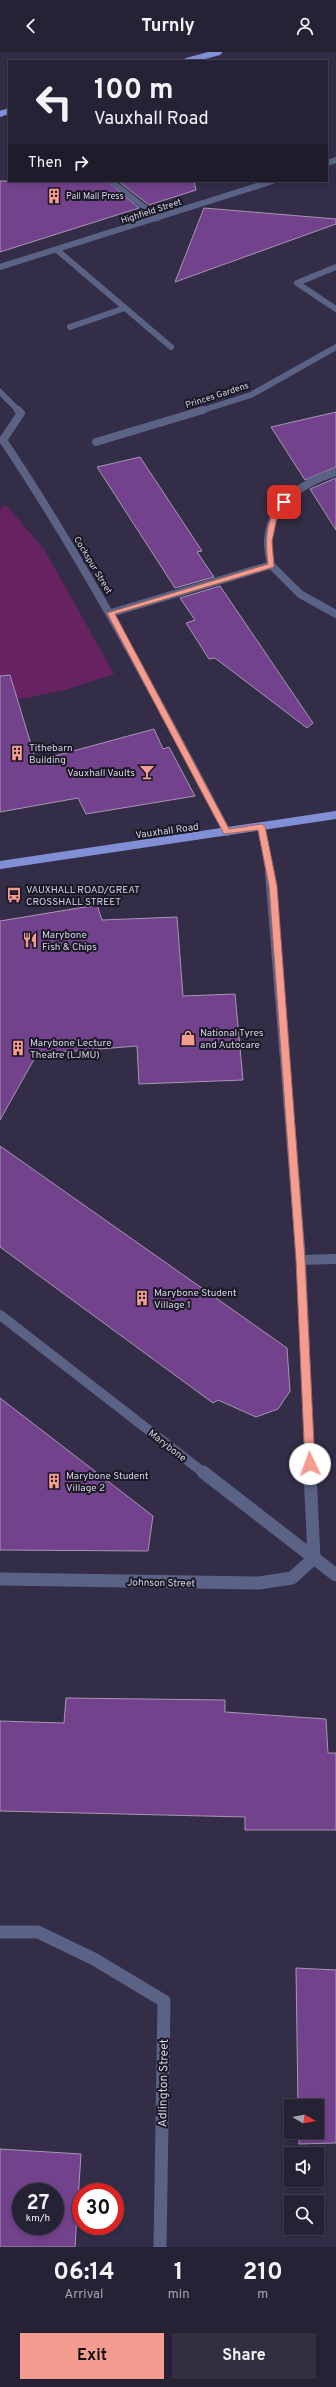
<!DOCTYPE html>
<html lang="en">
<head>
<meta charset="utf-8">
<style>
	body { margin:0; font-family:Overpass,sans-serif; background:#322f41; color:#f1f3f6; height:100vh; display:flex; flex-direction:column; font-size:15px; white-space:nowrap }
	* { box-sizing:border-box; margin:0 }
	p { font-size:13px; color:#a4a4ad }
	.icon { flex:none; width:22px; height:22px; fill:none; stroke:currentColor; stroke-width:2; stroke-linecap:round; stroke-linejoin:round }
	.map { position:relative; height:2195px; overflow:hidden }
	.side { display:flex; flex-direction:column; background:#262235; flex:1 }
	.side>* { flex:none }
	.hud { position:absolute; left:8px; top:8px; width:320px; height:122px; border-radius:0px; box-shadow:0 2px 6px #0003,0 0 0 1px #423f50; background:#262235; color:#f1f3f6; overflow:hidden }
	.needle { width:26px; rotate:99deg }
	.controls { position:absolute; left:284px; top:2047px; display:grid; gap:8px }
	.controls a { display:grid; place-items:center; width:40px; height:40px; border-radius:0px; background:#262235; box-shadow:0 2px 6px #0003,0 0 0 1px #423f50; font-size:20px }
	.speed { position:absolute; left:12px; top:2131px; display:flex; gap:8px; font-size:20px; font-weight:700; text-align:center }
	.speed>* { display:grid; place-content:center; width:52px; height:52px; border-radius:50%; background:#262235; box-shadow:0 2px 6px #0003,0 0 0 1px #423f50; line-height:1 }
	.speed small { font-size:10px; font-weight:400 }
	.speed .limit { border:6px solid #d22; background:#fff; color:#111 }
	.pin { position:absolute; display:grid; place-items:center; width:34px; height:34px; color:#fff; margin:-17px; border-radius:8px; box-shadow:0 2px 6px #0006 }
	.me { position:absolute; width:44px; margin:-22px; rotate:357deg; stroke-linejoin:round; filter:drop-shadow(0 0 3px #0008) }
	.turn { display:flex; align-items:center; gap:14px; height:84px; padding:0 20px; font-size:18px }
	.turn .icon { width:52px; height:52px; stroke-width:2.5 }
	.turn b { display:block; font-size:28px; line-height:34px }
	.then { display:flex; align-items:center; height:38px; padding:0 20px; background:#0003; gap:8px; font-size:15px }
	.eta { display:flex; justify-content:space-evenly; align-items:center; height:68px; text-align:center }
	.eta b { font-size:24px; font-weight:700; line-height:28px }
	.cta { display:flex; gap:8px; margin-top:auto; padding:8px 20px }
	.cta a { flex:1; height:46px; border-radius:0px; background:#f59c91; color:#111; font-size:16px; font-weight:700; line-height:46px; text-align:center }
	.cta a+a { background:#322f41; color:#f1f3f6 }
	header { display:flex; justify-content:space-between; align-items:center; height:52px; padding:0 20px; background:#262235; font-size:18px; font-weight:700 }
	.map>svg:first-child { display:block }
</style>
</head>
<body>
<header><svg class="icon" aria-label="back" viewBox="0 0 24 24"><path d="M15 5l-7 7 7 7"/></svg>Turnly<svg class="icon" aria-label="person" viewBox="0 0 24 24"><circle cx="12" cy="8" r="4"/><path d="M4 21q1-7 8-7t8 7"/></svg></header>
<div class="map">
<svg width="336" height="2195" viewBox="0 0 336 2195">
	<rect width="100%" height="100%" fill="#332d47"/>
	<path fill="#672361" d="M6,453L44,497L114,622L65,638L0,651V457Z"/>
	<g fill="#73428d" stroke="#a896b3" fill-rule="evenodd">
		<path d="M0,129H107L139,156L0,200Z"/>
		<path d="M118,129H194L196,138L149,153Z"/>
		<path d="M204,156L336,167V172L175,230Z"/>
		<path d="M336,360V415L305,428L271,375Z"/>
		<path d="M140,405L202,499L197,500L214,525L175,536L97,415Z"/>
		<path d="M336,426V478L310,437Z"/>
		<path d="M220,534L313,671L307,676L215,606L209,607L186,571L195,568L180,546Z"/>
		<path d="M10,623L36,709L154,677L163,697L169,695L195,744L86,762L78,746L0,760V624Z"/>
		<path d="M97,853L102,868L177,865L183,944L235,942L243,1028L139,1032L137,994L37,1002L0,1068V869Z"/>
		<path d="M0,1094L287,1296L290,1339L278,1357L256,1365L218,1348L213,1351L0,1195Z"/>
		<path d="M0,1346L153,1464L148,1499L0,1498Z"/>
		<path d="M66,1646L225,1648V1660L326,1667L328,1701H336V1778H245V1765L0,1759V1669L64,1671Z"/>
		<path d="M296,1916L336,1918V2091L299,2092V2080H317V2054H298Z"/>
		<path d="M0,2097L81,2102L75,2195H0ZM21,2140H55V2174H21Z"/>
	</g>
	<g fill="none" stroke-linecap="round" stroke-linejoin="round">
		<g stroke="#5a6285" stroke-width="6">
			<path d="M327,111L336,108"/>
			<path d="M111,129L158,166"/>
			<path d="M57,198L171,295"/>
			<path d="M0,215L273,129"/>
			<path d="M336,215L297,231L336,257"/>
			<path d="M70,275L125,256"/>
			<path d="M0,340L19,359"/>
			<path d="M200,359L251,343L336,295"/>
		</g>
		<g stroke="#5a6285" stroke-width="8">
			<path d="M18,358L21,361L3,388C87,514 157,646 227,780"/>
			<path d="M96,390L203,358"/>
			<path d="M271,513C270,505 267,496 268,488C270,451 304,430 336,420"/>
			<path d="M111,561L271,513L300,542L336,562"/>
			<path d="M261,774L270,822"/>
		</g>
		<g stroke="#5a6285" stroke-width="10">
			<path d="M270,821L301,1208L310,1421"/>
			<path d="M301,1208L336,1207"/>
			<path d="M0,1263L204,1421"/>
		</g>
		<g stroke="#5a6285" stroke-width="13">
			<path d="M203,1420L336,1523"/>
			<path d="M310,1420L314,1506"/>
			<path d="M0,1527L259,1531L292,1526L314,1506"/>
			<path d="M0,1880H38L94,1907L164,1949L160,2195"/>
		</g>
		<g stroke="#818fd7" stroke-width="6">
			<path d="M187,9L219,0"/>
			<path d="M0,62L9,59"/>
		</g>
		<path stroke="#818fd7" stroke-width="8" d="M0,813L336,763"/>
	</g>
	<path fill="#f59c91" stroke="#9f655e" d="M282,449L287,450L278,461L272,489L274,515L115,562L229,777L261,772L265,774L277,834L305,1208L315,1412L310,1416L305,1412L296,1208L269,834L258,778L224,782L107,561L268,512C265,488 265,467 282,449Z"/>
	<defs>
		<g id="building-bare" transform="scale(1.2)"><path d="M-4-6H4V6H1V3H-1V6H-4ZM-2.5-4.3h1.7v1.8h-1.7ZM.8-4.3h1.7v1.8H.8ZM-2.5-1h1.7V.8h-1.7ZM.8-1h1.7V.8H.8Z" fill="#f59c91" stroke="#1a1824" stroke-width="2.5" paint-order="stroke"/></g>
		<g id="bar-bare" transform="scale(1.2)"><path d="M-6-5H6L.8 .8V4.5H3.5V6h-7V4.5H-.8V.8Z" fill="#f59c91" stroke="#1a1824" stroke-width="2.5" paint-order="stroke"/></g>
		<g id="bus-bare" transform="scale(1.2)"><path d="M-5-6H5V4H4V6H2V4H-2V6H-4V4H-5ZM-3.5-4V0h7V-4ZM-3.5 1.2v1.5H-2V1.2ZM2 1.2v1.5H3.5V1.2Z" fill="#f59c91" stroke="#1a1824" stroke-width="2.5" paint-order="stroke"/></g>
		<g id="restaurant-bare" transform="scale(1.2)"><path d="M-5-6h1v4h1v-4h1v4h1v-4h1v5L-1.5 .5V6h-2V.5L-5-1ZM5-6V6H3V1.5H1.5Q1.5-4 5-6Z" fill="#f59c91" stroke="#1a1824" stroke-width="2.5" paint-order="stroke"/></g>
		<g id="shop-bare" transform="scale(1.2)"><path d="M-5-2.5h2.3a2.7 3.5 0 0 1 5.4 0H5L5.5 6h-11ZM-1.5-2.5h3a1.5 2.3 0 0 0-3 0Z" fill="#f59c91" stroke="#1a1824" stroke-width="2.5" paint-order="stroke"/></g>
	</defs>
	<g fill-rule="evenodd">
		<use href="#building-bare" x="54" y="144"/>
		<use href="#building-bare" x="17" y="701"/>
		<use href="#bar-bare" x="147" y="720"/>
		<use href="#bus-bare" x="14" y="843"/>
		<use href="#restaurant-bare" x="30" y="888"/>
		<use href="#shop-bare" x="188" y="986"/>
		<use href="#building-bare" x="18" y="996"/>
		<use href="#building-bare" x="142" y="1246"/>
		<use href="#building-bare" x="54" y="1429"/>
	</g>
	<g text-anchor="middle" stroke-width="4" stroke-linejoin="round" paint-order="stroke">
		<g font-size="9" fill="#d5d2e3" stroke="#1a1824" text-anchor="start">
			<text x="66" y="147">Pall Mall Press</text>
		</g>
		<g font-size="9" fill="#d5d2e3" stroke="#1a1824">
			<text transform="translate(151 159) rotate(-18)" y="3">Highfield Street</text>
			<text transform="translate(217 343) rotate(-18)" y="3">Princes Gardens</text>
			<text transform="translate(93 513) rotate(59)" y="3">Cockspur Street</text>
		</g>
		<g font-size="10" fill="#d5d2e3" stroke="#1a1824" text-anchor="start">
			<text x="29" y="699">Tithebarn<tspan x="29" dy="12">Building</tspan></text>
			<text x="135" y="724" text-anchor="end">Vauxhall Vaults</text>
			<text x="26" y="841">VAUXHALL ROAD/GREAT<tspan x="26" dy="12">CROSSHALL STREET</tspan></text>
			<text x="42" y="886">Marybone<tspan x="42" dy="12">Fish &amp; Chips</tspan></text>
			<text x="200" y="984">National Tyres<tspan x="200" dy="12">and Autocare</tspan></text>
			<text x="30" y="994">Marybone Lecture<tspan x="30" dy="12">Theatre (LJMU)</tspan></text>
			<text x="154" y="1244">Marybone Student<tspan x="154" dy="12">Village 1</tspan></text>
			<text x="66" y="1427">Marybone Student<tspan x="66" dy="12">Village 2</tspan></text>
		</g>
		<g font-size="10" fill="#d5d2e3" stroke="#1a1824">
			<text transform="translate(167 778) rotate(-8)" y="4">Vauxhall Road</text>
			<text transform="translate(168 1393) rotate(38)" y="4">Marybone</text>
			<text transform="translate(161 1530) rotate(1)" y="4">Johnson Street</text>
		</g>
		<g font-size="12" fill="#d5d2e3" stroke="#1a1824">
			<text transform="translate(163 2031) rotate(-89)" y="4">Adlington Street</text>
		</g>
	</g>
</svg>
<div class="controls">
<a><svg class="needle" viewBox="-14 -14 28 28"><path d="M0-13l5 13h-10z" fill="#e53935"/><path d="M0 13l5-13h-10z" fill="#a4a4ad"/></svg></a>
<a><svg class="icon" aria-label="sound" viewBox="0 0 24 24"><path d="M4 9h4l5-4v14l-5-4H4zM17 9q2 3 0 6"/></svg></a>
<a><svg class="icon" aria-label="search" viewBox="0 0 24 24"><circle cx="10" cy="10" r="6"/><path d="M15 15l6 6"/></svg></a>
</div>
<div class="speed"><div>27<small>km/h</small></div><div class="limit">30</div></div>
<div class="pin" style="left:284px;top:450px;background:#d93025"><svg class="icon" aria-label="arrive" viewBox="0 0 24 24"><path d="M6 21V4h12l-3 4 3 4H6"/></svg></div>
<svg class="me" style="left:310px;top:1412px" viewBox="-20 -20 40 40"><circle r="19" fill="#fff"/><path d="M0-13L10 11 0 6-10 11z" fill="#f59c91"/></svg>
<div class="hud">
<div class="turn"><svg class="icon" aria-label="left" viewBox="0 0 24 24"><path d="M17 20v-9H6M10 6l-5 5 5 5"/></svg><div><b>100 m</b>Vauxhall Road</div></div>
<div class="then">Then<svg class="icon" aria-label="right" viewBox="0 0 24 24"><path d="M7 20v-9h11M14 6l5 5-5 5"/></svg></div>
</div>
</div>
<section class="side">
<div class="eta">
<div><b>06:14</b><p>Arrival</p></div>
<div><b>1</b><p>min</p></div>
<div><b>210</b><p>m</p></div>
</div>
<div class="cta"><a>Exit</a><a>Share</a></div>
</section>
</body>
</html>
